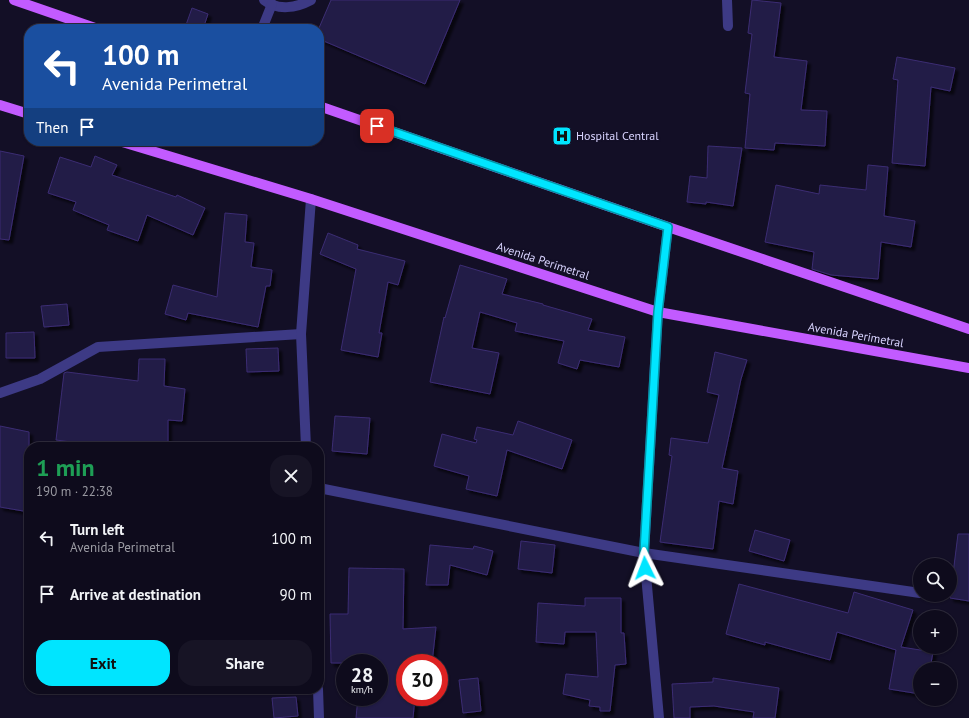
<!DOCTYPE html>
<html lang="en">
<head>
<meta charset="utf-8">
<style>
	body { margin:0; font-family:"PT Sans",sans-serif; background:#171425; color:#f1f3f6; height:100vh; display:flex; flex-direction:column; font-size:15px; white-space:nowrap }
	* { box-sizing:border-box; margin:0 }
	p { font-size:13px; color:#9b9ba3 }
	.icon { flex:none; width:22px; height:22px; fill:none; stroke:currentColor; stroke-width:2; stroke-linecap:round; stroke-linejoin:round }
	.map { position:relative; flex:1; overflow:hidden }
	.drawer { position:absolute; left:24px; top:442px; width:300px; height:252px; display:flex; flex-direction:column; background:#0e0b1c; border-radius:16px; box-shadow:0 1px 3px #0004,0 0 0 1px #2e2b3b }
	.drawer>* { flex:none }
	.hud { position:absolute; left:24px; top:24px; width:300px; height:122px; border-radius:16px; box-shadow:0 1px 3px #0004,0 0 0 1px #2e2b3b; background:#1a4fa0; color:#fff; overflow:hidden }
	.controls { position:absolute; left:913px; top:558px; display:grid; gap:8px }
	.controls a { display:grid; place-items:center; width:44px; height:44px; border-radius:50%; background:#0e0b1c; box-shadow:0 1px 3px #0004,0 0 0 1px #2e2b3b; font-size:20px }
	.speed { position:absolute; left:336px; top:654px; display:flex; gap:8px; font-size:20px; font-weight:700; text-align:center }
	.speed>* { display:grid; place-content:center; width:52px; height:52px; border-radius:50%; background:#0e0b1c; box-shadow:0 1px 3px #0004,0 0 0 1px #2e2b3b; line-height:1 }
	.speed small { font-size:10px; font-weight:400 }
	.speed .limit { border:6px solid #d22; background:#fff; color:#111 }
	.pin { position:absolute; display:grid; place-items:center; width:34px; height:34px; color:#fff; margin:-17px; border-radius:8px; box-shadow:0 2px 6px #0006 }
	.me { position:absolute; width:44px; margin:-22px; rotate:357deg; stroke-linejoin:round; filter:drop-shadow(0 0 3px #0008) }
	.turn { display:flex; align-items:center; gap:14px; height:84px; padding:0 12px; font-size:18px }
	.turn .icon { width:52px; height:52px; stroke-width:2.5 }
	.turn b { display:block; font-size:28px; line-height:34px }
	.then { display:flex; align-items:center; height:38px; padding:0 12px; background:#0003; gap:8px; font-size:15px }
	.round { display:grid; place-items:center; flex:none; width:42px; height:42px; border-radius:16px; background:#171425 }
	.headline { display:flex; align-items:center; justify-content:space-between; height:68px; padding:0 12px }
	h1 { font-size:24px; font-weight:700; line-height:30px; color:#1e9e55 }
	.action { display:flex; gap:8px; margin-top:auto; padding:8px 12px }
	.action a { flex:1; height:46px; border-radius:16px; background:#00e5ff; color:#111; font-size:16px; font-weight:700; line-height:46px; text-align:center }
	.action a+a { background:#171425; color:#f1f3f6 }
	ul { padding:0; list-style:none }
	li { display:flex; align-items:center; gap:12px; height:56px; padding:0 12px }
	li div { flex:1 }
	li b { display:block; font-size:15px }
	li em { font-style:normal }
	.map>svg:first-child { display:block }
</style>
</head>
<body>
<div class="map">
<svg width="969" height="718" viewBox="0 0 969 718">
	<defs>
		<filter id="shadow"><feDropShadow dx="3.5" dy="3.5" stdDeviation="1" flood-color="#0009"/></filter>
	</defs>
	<rect width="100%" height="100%" fill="#130f26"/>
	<g fill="#241b47" stroke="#3b2d73" filter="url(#shadow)">
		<path d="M331,0H460L425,84L319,39V28Z"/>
		<path d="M752,0L781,3L774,57L807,61L801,110L827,111L825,146L775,143L774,150L745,148L750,94L745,93L752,34L748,33Z"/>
		<path d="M192,8L208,14L203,29H198L186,25Z"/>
		<path d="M897,57L955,68L950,91L931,87L925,166L892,163L898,80L893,79Z"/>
		<path d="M708,146L742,148L733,206L706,202V204L687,202L690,176L707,178Z"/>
		<path d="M0,151L24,156L9,240L0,239Z"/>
		<path d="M95,156L117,165L112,175L176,197L177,195L205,208L193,235L147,215L138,241L107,230L109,225L73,210L76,202L48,193L60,157L91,167Z"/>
		<path d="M868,165L888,167L884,216L915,221L911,247L881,242L878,279L831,275L812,269L814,252L765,242L776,185L819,194L820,185L866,190Z"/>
		<path d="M225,213L247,215L245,242L254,243L251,267L272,270L270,286H266L258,327L188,313L186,320L165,314L173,285L217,297Z"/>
		<path d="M328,233L358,245L357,249L405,261L398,285L388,282L379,333H382L378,357L341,350L356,269L320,254Z"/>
		<path d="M460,265L507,279L502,294L543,304V305L592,319L588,330L625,337L619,367L580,360L577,369L558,363L564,341L515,331L517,323L480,312L472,348L499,353L490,394L430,382L444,317L445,318Z"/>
		<path d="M67,304L69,325L44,327L41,306Z"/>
		<path d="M34,332L35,358H6V333Z"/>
		<path d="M278,348L279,371L247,372L246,349Z"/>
		<path d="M715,352L747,360L741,379L722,468L738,471L733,504L719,501L713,549L660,542L672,456L669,455L671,438L708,443L719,395L707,392Z"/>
		<path d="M139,359H165L164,386L185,389L182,421L168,420V447H109L56,440L64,373L67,372L138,381Z"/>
		<path d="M335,416L370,418L367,454L332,451Z"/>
		<path d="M518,421L572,440L562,469L507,450L497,496L466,489L469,476L434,466L442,434L476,443L477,440L474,439L477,427L513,435Z"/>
		<path d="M0,426L29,432V512L0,507Z"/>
		<path d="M755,530L790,540L784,561L749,551Z"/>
		<path d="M958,534H969V601L950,598Z"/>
		<path d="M521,541L555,545L552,573L518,569Z"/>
		<path d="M430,545L473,549L474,546L493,551L487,575L450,565L448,585H426Z"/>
		<path d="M349,568L404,569L403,629L436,627L432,663H405V697H415L413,718H356L358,697H379V663H331L330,614H348Z"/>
		<path d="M739,584L848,613L854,592L913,610L901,647L933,652L930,669H920V694L889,689L896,650L837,632L830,660L765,642V645L726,634Z"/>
		<path d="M585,598H621V633H624L626,664L615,665L610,711H600V707L589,706L590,700L563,694L566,674L598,677L596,632H565L564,644L536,642L538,603L585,606Z"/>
		<path d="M478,678L481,711L463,713L459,680Z"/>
		<path d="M713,678L779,688L775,718H753L754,712L714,706L690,707V718H674L672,684L713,682Z"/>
		<path d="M296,697L298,716L274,718L272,698Z"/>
	</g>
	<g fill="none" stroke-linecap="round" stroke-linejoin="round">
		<g stroke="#3d3a85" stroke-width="10">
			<path d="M264,0C278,11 296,8 311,0"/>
			<path d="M727,0L728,26"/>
			<path d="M262,29L272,4"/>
			<path d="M0,393L40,379L98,347L301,334"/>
			<path d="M306,447L301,334L311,199"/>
			<path d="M319,488L644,553L920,593"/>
			<path d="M318,689L319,718"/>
			<path d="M659,718L644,553L658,312L668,227"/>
		</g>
		<g stroke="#c25bff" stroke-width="10">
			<path d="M14,0L98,29"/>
			<path d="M0,105L29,114"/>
			<path d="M319,106L668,227L969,329"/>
			<path d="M119,141L311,199L658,312L969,368"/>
		</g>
	</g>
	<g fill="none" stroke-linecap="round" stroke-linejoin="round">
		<g stroke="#0095a6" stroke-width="10">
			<path id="route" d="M377,126L668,227L658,312L644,553L645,568"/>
		</g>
		<use href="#route" stroke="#00e5ff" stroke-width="7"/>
	</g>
	<defs>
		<g id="hospital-square" transform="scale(1)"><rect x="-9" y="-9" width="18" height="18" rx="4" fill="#00e5ff" stroke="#130f26"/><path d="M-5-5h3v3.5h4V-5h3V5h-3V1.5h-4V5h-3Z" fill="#111"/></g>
	</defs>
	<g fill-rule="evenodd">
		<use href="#hospital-square" x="562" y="136"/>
	</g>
	<g text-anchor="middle" stroke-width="4" stroke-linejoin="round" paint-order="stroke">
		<g font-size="12" fill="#d9d4ff" stroke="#130f26" text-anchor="start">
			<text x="576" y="140">Hospital Central</text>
		</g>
		<g font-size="12" fill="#d9d4ff" stroke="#130f26">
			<text transform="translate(543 261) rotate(18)" y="4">Avenida Perimetral</text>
			<text transform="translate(856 335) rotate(10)" y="4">Avenida Perimetral</text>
		</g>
	</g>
</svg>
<div class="controls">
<a><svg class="icon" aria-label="search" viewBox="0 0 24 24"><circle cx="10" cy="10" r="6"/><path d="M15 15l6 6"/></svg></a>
<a>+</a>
<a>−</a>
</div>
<div class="speed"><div>28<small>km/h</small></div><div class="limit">30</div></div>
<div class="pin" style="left:377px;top:126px;background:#d93025"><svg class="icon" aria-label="arrive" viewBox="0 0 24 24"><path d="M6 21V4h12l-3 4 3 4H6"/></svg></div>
<svg class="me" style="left:645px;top:568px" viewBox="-20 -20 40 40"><path d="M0-17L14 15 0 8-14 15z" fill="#00e5ff" stroke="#fff" stroke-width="4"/></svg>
<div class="hud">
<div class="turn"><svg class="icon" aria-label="left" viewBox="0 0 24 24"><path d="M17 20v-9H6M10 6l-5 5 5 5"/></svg><div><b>100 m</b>Avenida Perimetral</div></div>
<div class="then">Then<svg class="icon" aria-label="arrive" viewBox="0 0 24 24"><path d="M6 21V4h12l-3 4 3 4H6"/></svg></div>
</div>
<section class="drawer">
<div class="headline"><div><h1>1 min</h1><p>190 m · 22:38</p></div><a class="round"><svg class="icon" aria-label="close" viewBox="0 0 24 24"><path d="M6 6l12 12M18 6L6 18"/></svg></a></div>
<ul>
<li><svg class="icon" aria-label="left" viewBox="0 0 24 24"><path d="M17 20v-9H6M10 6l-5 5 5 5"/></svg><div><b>Turn left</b><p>Avenida Perimetral</p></div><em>100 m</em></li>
<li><svg class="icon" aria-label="arrive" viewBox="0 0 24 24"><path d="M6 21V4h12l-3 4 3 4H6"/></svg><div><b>Arrive at destination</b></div><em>90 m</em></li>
</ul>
<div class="action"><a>Exit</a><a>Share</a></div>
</section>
</div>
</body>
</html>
